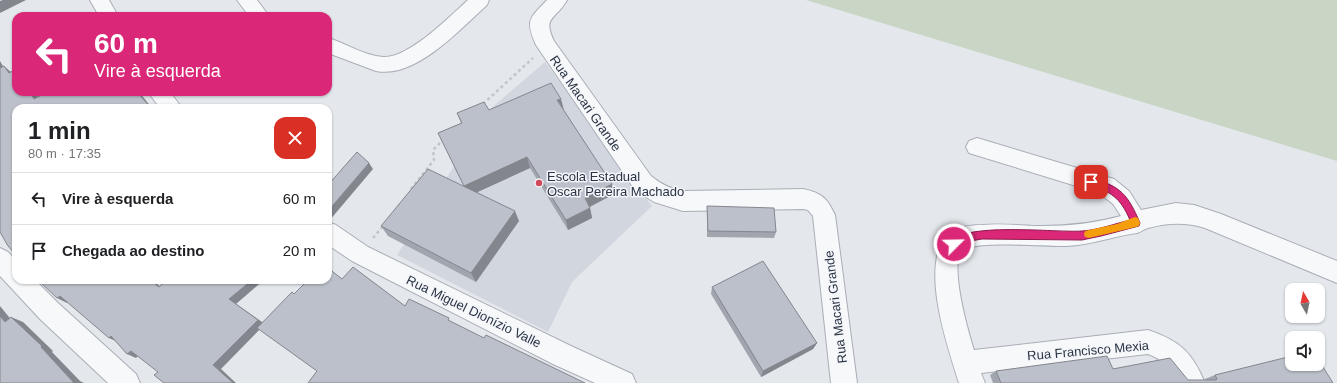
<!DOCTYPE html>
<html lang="pt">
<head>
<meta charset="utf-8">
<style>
	body { margin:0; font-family:Arial,sans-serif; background:#f2f2f2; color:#202124; height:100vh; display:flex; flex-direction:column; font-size:15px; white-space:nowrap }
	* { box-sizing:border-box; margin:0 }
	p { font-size:13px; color:#757577 }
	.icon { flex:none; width:22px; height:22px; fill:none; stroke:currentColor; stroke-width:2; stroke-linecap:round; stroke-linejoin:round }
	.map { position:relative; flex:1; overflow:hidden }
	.panel { position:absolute; left:12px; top:104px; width:320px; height:180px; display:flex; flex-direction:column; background:#fff; border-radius:12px; box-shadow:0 1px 3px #0004 }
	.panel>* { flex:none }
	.guide { position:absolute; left:12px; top:12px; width:320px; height:84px; border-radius:12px; box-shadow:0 1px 3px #0004; background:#db2777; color:#fff; overflow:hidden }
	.needle { width:26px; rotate:351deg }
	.controls { position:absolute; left:1285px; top:283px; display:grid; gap:8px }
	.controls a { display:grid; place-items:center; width:40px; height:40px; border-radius:8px; background:#fff; box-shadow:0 1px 3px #0004; font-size:20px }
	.pin { position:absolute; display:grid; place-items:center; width:34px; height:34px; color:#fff; margin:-17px; border-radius:8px; box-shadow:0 2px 6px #0006 }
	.me { position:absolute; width:44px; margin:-22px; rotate:67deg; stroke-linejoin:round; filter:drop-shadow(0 0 3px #0008) }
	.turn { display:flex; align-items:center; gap:14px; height:84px; padding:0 16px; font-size:18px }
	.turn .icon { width:52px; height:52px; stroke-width:2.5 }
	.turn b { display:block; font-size:28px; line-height:34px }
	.round { display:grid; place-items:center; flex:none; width:42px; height:42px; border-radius:12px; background:#f2f2f2 }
	.head { display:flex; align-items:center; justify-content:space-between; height:68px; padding:0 16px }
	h1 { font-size:24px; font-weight:700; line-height:30px }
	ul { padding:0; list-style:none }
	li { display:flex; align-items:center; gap:12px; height:52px; padding:0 16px; border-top:1px solid #e0e0e0 }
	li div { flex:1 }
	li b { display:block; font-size:15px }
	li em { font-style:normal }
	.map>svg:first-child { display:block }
</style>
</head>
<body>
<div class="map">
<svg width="1337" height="383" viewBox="0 0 1337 383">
	<rect width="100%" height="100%" fill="#e4e7ec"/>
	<path fill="#d2d6de" d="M545,62L652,206L572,282L548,332L397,255L458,160L445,148Z"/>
	<path fill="#c9d6c5" d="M806,0H1337V161Z"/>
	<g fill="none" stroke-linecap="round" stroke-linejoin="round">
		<g stroke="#a9aeb7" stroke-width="2">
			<g id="minor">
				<path d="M90,0H109L118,16H99Z"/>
				<path d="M237,0H257L269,16H249Z"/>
				<path d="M468,0H489L487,5C460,29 416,79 376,71L328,53V38C346,43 364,56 383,57C408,59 450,16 468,0Z"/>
				<path d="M547,0H567C556,20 542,16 554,41L651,176C661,184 670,189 683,191L803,189C822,193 827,198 835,215L857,383H831L813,216L808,210L803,209L683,211L654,202L635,190L536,45C525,20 529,19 547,0Z"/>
				<path d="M148,92H170L182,108H160Z"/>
				<path d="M977,138L1114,179L1129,191L1141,210L1176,203L1194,205L1221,214L1337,261V283L1205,228C1185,222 1168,223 1148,228C1144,229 1141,232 1137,233C1113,236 1092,245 1066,246C1048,247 970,239 961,252C950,268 968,331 974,350L1148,330C1180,341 1192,352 1205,383H1178C1170,370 1163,359 1148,354L981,373L985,383H959C948,348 920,268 946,236C953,227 972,225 982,225C1003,223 1023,226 1043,226C1070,226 1095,223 1121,216L1113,204L1099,193L969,153L966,147L969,141Z"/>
				<path d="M328,222L336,225L368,247L571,346L632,374L636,383H595L553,364L352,261L328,245Z"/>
				<path d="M0,248L8,252L16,260V280H35L58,303L136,374L140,383H108L40,319L0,276Z"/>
			</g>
		</g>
		<g stroke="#c2c5cb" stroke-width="2.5" stroke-dasharray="3 3" stroke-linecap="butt">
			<path d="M483,104L533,58"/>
			<path d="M411,189L434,160L433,150L444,139"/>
			<path d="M373,238L384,225"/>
		</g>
		<use href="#minor" fill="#f7f8fa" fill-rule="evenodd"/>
	</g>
	<g fill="#a1a5ae">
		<path d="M563,109L614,194L590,207L592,218L568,230L530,168L477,192L519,221L476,282L388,236L381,226L464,186L438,133L461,123L457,113L489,110Z"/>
		<path d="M707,206L776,232L774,238L707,237Z"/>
		<path d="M712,287L817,343L813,349L761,377L711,294Z"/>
		<path d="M1113,369L1188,380H1205V379L1215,375L1333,383H993L990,375L996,371Z"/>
	</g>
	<g fill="#83868d">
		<path d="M3,0H26L0,13V1Z"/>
		<path d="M0,61L8,75L0,69Z"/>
		<path d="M4,66L12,73H9Z"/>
		<path d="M30,92H35L42,105L34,99Z"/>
		<path d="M137,92H139L152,108H151Z"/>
		<path d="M561,99L564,110L557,100Z"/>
		<path d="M527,157L530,168L469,196L464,186Z"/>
		<path d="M369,163L373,169L329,221L328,219V211Z"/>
		<path d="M612,184L614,194L587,208L585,198Z"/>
		<path d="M590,208L592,218L568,230L566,220Z"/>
		<path d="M515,211L519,221L476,282L471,273Z"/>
		<path d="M150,280H152L167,292L159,287Z"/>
		<path d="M252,280H264L236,304L265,324L221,369L236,383H233L213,365L229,299Z"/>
		<path d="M60,296L70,300L67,303L57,298Z"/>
		<path d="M0,306L17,327L5,322L0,316Z"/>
		<path d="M11,317L23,322L53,351L52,352L80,381L84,383H74L41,347Z"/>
		<path d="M111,336L118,342L109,338Z"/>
		<path d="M817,343L813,349L761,377L763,371Z"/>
		<path d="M131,351L139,355L136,358L127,354Z"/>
	</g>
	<g fill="#bbc0ca" stroke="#83868d">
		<path d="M4,66L9,73L16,69V92H30L34,99L47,92H137L151,108H16V255L8,246L0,232V68Z"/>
		<path d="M551,83L561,99L557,100L612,184L585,198L590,208L566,220L527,157L464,186L438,133L462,123L457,113L484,102L489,110Z"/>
		<path d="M357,152L369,163L328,211V185Z"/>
		<path d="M428,169L515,211L471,273L381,226Z"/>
		<path d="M707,206L774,208L776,232L708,231Z"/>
		<path d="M763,261L817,343L763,371L712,287Z"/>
		<path d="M353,267L405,306L409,299L449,318L448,320L484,338L486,335L585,383H308L317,371L257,328L292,292L294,294L308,280H328V268L342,279Z"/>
		<path d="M38,280H150L159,287L167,280H252L229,299L258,320L213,365L233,383H164L154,375L158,372L131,351L127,354L111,336L109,338L60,296L57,298Z"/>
		<path d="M0,316L5,322L11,317L42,346L41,347L74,383H0Z"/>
		<path d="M1107,356L1113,369L1170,358L1188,380H1216L1217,379L1215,375L1292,356V364H1318V359L1333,383H1001L996,371Z"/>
	</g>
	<path fill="#db2777" stroke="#8e194d" d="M1091,178C1121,186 1128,195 1140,223L1139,226L1101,236L1082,240L982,239L965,242L954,248L950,247L949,244C959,221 1058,233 1082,231C1098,230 1114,224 1130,220C1120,197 1111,192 1088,184L1087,182L1088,179Z"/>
	<path fill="#f59e0b" d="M1135,217L1138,218L1140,223L1139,226L1136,227L1089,238L1085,237L1084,234L1085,231L1089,230L1117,224Z"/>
	<circle fill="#d1495b" stroke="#f4f6f9" stroke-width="1.5" cx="539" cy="183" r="4"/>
	<g text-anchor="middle" stroke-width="3" stroke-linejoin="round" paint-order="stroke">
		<g font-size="13" fill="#2b3445" stroke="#f4f6f9">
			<text transform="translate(586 103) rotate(55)" y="5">Rua Macari Grande</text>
			<text transform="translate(835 307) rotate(-97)" y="5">Rua Macari Grande</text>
			<text transform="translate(474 311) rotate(26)" y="5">Rua Miguel Dionízio Valle</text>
			<text transform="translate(1088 350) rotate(-5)" y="5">Rua Francisco Mexia</text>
		</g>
		<g font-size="13" fill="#2b3445" stroke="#f4f6f9" text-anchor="start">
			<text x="547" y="181">Escola Estadual<tspan x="547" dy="15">Oscar Pereira Machado</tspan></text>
		</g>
	</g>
</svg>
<div class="controls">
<a><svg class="needle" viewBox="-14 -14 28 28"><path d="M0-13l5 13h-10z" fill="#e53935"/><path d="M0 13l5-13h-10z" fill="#757577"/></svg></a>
<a><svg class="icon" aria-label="sound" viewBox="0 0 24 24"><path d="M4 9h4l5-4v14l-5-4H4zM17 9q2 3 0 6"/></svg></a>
</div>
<div class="pin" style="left:1091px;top:182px;background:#d93025"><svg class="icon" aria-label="arrive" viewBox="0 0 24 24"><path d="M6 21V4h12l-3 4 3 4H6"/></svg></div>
<svg class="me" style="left:954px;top:244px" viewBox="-20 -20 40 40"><circle r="17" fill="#db2777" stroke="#fff" stroke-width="3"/><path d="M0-11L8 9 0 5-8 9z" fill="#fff"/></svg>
<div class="guide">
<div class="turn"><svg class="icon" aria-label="left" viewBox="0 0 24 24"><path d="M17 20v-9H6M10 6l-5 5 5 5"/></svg><div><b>60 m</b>Vire à esquerda</div></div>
</div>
<section class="panel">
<div class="head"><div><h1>1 min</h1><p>80 m · 17:35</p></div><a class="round" style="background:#d93025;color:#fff"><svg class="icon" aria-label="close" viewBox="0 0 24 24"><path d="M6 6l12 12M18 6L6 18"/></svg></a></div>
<ul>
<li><svg class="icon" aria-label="left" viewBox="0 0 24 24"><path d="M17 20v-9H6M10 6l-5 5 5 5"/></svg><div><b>Vire à esquerda</b></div><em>60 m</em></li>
<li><svg class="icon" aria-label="arrive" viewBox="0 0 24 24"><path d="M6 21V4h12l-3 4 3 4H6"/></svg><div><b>Chegada ao destino</b></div><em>20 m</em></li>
</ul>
</section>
</div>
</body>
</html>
